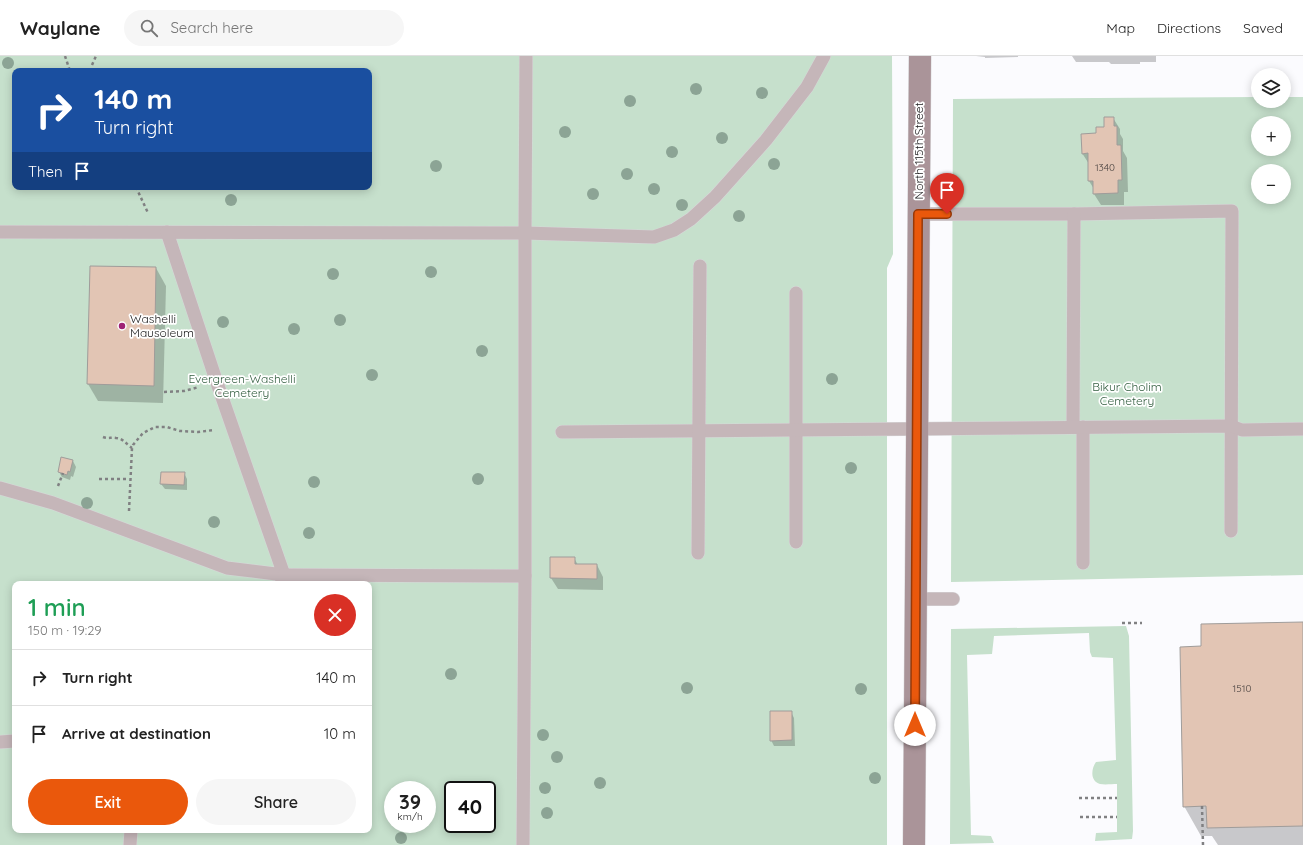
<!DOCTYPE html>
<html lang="en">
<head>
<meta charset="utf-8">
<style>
	body { margin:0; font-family:Quicksand,sans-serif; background:#f6f6f6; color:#222; height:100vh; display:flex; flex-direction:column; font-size:15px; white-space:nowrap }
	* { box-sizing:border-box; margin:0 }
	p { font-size:13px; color:#767676 }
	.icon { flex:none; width:22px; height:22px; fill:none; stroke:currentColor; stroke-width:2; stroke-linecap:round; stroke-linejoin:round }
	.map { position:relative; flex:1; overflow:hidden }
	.side { position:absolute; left:12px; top:525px; width:360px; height:252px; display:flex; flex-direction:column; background:#fff; border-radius:8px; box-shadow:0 2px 10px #0003 }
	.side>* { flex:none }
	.banner { position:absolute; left:12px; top:12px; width:360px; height:122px; border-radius:8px; box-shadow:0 2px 10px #0003; background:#1a4fa0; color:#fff; overflow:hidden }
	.tools { position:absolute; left:1251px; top:12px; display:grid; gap:8px }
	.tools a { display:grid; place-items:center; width:40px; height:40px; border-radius:50%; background:#fff; box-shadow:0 2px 10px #0003; font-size:20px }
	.speed { position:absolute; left:384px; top:725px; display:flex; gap:8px; font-size:20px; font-weight:700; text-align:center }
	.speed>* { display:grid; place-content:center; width:52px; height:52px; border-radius:50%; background:#fff; box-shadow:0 2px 10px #0003; line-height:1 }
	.speed small { font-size:10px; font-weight:400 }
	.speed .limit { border:2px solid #111; border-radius:6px; background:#fff; color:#111 }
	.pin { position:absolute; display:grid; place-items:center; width:34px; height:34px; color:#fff; margin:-41px -17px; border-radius:50% 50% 50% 0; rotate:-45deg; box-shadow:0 0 4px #0007 }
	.pin .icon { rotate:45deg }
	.me { position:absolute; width:44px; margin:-22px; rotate:0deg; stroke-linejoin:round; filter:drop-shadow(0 0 3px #0008) }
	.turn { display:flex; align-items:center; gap:14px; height:84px; padding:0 16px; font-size:18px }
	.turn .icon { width:52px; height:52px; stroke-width:2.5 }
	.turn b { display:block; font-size:28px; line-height:34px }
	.then { display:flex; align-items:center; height:38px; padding:0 16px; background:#0003; gap:8px; font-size:15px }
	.round { display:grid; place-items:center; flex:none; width:42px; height:42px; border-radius:21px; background:#f6f6f6 }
	.summary { display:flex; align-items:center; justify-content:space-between; height:68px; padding:0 16px }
	h1 { font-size:24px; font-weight:600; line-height:30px; color:#1e9e55 }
	.action { display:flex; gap:8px; margin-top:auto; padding:8px 16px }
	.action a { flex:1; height:46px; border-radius:24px; background:#ea580c; color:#fff; font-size:16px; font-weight:600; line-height:46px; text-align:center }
	.action a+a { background:#f6f6f6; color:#222 }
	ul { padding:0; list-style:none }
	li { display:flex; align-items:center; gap:12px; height:56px; padding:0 16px; border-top:1px solid #e0e0e0 }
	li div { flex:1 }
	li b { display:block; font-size:15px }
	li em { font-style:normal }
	header { display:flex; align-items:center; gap:24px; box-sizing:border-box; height:56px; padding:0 20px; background:#fff; border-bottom:1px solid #e0e0e0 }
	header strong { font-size:19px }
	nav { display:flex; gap:22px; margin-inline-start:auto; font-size:14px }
	.search { width:280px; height:36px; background:#f6f6f6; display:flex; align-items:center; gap:10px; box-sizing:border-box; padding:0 14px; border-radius:22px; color:#767676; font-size:15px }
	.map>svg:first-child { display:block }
</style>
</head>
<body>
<header>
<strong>Waylane</strong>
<div class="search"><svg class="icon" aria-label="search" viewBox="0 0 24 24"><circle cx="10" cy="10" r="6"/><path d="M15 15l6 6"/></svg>Search here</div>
<nav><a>Map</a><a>Directions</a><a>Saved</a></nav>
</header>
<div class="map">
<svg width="1303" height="789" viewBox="0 0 1303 789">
	<rect width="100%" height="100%" fill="#fbfbfe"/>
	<g fill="#c6e0cc" fill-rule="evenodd">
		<path d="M0,0H892L893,198L887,212V789H0ZM15,15H369V131H15ZM15,528H369V774H15ZM393,734H427V768H393ZM453,734H487V768H453Z"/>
		<path d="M1258,41V45H1284V41H1303V519L951,526L953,43ZM1258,67H1284V93H1258ZM1258,115H1284V141H1258Z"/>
		<path d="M1126,570L1129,580L1133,775L1132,783L1095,785L1096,777L1117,776V728C1112,728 1105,729 1100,728C1090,725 1091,713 1096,706L1116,704L1113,602L1092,601L1090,596L1089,577L994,580L992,598L967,599L971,779L991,780L994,787L950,788L951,573Z"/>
	</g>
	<g fill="#0003">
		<path d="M976,0H1018V1L985,2V1Z"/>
		<path d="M1072,0H1156V6H1140V8H1111L1109,6H1076Z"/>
		<path d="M1113,62L1120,73V78L1123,83V95L1127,102L1128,136H1124V149H1101L1094,138V133L1089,125V108L1082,97L1097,78Z"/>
		<path d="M91,211L156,212L166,230L163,347L98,345L88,328Z"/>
		<path d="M73,405L76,411L73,421L71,420L70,424L62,421L59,416Z"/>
		<path d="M184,417L187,423V434L165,433L161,428Z"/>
		<path d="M574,502L578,509H597L603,521V534L558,533L551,522Z"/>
		<path d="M1303,567V789H1218L1212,780H1201L1184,750L1202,591Z"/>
		<path d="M791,656L794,662L795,690H774L771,684Z"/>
	</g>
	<g fill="#e2c5b4" stroke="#9f9c9a">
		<path d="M1104,61H1114V70H1117V89H1121L1122,124H1118V137L1093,138V125H1088V97L1082,98L1081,78L1096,77V71H1104Z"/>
		<path d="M90,210L156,211L154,330L87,328Z"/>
		<path d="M61,401L73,404L70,416L68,415L67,419L58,416Z"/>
		<path d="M161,416H185L184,429L160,428Z"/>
		<path d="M550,501H575V508H597V523L550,522Z"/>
		<path d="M1303,566V770L1207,772L1206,750L1183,751L1180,591L1201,590V568Z"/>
		<path d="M770,655H792V684L770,685Z"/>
	</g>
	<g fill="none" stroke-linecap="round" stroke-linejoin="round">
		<g stroke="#d7d7d9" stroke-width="14">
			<g id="lane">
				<path d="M918,158H1074L1232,155L1231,475"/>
				<path d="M0,176L525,177L654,181L674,174L691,163L715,141L766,84L807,31L824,0"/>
				<path d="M796,237V486"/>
				<path d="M1073,371L1074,158"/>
				<path d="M1083,371V507"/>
				<path d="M562,376L1231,370L1242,374L1303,373"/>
				<path d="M0,432L53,447L227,512L284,519L216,324L167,176"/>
				<path d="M698,497L700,210"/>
				<path d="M525,520V177L526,0"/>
				<path d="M281,528L284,519L525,520L523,789"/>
				<path d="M916,543H953"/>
				<path d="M0,686L15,685"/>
				<path d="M130,789L131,774"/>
			</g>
		</g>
		<g stroke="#d7d7d9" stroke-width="23">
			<path id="secondary" d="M914,789L920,0"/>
		</g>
		<g stroke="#808082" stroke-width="2.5" stroke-dasharray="3 3" stroke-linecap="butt">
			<path d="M65,0L70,15"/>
			<path d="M92,15V9L96,0"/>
			<path d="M136,131L148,157"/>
			<path d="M164,336L184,335L199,331"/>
			<path d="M103,381C108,383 111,381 116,382C123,382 126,388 132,392"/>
			<path d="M99,423H129"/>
			<path d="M58,430L63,417"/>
			<path d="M129,455L132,392L133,389L143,377L155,371H167L180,375L198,376L214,374"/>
			<path d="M1122,567H1142"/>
			<path d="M1079,742H1117"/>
			<path d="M1202,750L1203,789"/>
			<path d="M1080,761H1117"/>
		</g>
		<use href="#lane" stroke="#c5b6b9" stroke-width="13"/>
		<use href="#secondary" stroke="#aa9499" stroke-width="22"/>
	</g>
	<g fill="#8ca495">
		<circle cx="8" cy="7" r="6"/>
		<circle cx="696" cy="33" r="6"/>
		<circle cx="762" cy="37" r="6"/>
		<circle cx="630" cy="45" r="6"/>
		<circle cx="565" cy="76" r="6"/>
		<circle cx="722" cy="82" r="6"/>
		<circle cx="672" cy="96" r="6"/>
		<circle cx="774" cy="108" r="6"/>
		<circle cx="436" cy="110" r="6"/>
		<circle cx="627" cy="118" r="6"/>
		<circle cx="654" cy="133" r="6"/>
		<circle cx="593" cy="138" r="6"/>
		<circle cx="231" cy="144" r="6"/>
		<circle cx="682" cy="149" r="6"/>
		<circle cx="739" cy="160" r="6"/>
		<circle cx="431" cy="216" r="6"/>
		<circle cx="333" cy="218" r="6"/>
		<circle cx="340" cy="264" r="6"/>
		<circle cx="223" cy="266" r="6"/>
		<circle cx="294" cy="273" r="6"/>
		<circle cx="482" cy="295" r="6"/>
		<circle cx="372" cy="319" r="6"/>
		<circle cx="832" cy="323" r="6"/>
		<circle cx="851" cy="412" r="6"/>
		<circle cx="478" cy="423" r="6"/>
		<circle cx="314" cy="426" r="6"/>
		<circle cx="87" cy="447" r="6"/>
		<circle cx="214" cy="466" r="6"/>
		<circle cx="309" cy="477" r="6"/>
		<circle cx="451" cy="618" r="6"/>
		<circle cx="687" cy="632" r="6"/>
		<circle cx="861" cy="633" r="6"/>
		<circle cx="543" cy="679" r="6"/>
		<circle cx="557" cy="701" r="6"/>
		<circle cx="875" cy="722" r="6"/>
		<circle cx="600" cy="727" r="6"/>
		<circle cx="545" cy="732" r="6"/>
		<circle cx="547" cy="757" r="6"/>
		<circle cx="401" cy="782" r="6"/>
	</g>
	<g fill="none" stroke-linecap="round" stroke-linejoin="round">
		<g stroke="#983908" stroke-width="10">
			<path id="route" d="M915,669L918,158H947"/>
		</g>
		<use href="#route" stroke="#ea580c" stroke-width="7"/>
	</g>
	<circle fill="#9f2175" stroke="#fff" stroke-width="1.5" cx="122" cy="270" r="4"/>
	<g text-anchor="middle" stroke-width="3.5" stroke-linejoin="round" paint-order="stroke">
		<g font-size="10" fill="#4a4340">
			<text x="1105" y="115">1340</text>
			<text x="1242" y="636">1510</text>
		</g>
		<g font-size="12" fill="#181819" stroke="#fff">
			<text transform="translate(919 95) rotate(-90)" y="4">North 115th Street</text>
		</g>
		<g font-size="12" fill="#181819" stroke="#fff" text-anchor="start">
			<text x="130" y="267">Washelli<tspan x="130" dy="14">Mausoleum</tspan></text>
		</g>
		<g font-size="12" fill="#325d3f" stroke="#fff">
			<text x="242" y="327">Evergreen-Washelli<tspan x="242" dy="14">Cemetery</tspan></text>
			<text x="1127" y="335">Bikur Cholim<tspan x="1127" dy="14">Cemetery</tspan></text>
		</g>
	</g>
</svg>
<div class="tools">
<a><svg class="icon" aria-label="layers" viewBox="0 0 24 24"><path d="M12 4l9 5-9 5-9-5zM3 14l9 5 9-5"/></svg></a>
<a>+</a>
<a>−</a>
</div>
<div class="speed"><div>39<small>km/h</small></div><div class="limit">40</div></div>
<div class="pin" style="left:947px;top:158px;background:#d93025"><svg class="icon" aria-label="arrive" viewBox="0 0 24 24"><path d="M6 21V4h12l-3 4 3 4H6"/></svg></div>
<svg class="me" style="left:915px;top:669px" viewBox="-20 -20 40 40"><circle r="19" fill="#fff"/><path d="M0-13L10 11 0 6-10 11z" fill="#ea580c"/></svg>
<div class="banner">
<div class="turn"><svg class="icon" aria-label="right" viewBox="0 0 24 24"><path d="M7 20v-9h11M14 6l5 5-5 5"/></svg><div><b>140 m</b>Turn right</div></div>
<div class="then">Then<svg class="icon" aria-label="arrive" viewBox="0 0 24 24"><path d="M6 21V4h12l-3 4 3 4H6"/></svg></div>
</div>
<section class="side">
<div class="summary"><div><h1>1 min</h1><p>150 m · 19:29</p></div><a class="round" style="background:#d93025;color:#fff"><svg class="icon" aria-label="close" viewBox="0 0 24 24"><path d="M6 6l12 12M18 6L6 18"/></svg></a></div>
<ul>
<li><svg class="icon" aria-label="right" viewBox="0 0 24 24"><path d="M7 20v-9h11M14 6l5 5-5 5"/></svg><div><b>Turn right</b></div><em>140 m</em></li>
<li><svg class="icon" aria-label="arrive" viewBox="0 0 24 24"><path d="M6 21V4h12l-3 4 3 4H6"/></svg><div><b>Arrive at destination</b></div><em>10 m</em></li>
</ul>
<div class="action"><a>Exit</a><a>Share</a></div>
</section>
</div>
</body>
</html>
